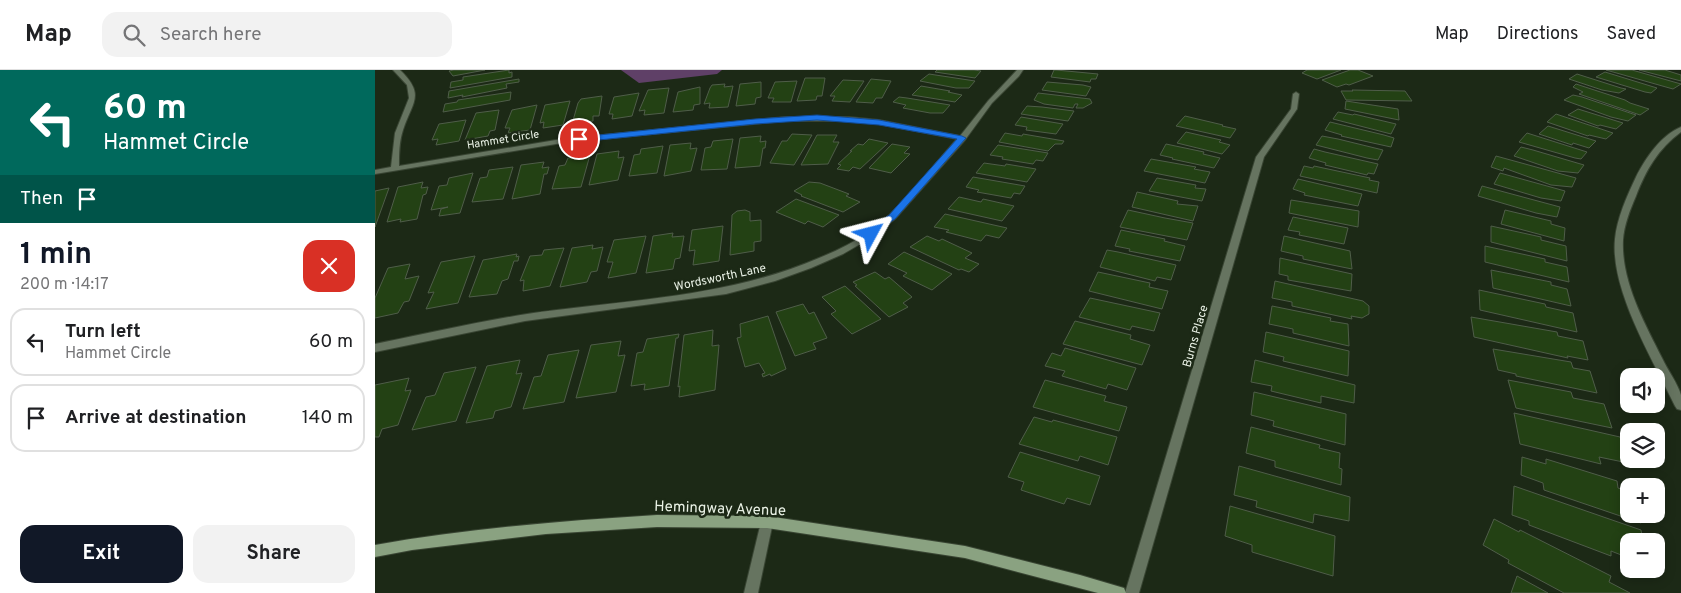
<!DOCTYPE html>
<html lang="en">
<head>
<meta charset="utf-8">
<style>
	body { margin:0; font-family:Overpass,sans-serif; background:#f2f2f2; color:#202124; height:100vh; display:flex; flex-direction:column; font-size:19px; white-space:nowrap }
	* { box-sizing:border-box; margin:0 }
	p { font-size:16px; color:#757577 }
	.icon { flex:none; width:28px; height:28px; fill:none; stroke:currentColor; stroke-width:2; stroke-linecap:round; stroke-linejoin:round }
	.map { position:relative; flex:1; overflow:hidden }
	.panel { display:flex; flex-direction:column; background:#fff; width:375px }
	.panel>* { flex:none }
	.guide { background:#00695c; color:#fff; overflow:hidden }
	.tools { position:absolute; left:1245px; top:298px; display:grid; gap:10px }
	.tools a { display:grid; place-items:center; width:45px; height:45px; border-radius:10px; background:#fff; box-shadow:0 2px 12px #0003; font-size:25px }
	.pin { position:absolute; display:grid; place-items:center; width:42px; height:42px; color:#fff; margin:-21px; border:2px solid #fff; border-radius:50%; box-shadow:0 1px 5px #0007 }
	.me { position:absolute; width:55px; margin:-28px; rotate:52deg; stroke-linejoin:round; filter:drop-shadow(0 0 4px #0008) }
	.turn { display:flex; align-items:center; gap:18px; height:105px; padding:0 20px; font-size:22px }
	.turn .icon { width:65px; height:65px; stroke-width:2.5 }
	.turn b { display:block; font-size:35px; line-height:42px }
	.then { display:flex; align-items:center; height:48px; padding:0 20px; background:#0003; gap:10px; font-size:19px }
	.round { display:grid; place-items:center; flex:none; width:52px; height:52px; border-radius:15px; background:#f2f2f2 }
	.head { display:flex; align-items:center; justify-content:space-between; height:85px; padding:0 20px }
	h1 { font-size:30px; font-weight:700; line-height:38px; color:#111827 }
	.primary-button { display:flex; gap:10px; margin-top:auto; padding:10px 20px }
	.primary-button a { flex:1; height:58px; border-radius:15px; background:#111827; color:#fff; font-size:20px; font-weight:700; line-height:58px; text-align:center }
	.primary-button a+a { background:#f2f2f2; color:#202124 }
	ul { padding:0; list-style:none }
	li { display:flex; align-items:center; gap:15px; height:68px; margin:0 10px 8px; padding:0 10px; border:2px solid #e0e0e0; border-radius:15px }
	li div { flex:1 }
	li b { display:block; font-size:19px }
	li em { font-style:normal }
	header { display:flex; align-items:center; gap:30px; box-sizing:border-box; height:70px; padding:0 25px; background:#fff; border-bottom:1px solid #e0e0e0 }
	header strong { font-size:24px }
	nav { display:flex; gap:28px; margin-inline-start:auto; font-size:18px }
	.search { width:350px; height:45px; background:#f2f2f2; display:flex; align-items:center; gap:12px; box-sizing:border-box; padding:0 18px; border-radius:15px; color:#757577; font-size:19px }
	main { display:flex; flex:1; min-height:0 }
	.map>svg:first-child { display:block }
</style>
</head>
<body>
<header>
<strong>Map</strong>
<div class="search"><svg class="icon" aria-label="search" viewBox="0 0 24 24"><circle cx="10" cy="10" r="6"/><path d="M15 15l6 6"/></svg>Search here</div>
<nav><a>Map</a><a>Directions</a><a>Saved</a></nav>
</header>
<main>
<section class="panel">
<div class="guide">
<div class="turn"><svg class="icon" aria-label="left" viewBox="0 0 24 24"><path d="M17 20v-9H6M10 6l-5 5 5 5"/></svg><div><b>60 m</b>Hammet Circle</div></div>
<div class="then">Then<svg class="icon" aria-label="arrive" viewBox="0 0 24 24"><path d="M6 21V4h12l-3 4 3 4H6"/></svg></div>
</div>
<div class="head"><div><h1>1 min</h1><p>200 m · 14:17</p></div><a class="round" style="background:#d93025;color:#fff"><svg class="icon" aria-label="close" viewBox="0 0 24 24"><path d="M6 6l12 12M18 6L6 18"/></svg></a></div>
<ul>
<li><svg class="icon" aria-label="left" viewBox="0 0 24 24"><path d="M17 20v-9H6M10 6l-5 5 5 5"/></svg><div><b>Turn left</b><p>Hammet Circle</p></div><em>60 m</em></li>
<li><svg class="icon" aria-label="arrive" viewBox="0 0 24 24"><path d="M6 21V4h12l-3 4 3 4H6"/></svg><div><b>Arrive at destination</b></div><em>140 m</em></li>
</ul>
<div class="primary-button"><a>Exit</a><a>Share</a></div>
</section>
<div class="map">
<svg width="1306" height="523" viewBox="0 0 1306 523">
	<rect width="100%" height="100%" fill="#1c2916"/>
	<path fill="#5f4067" d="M246,0H347L342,4L264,13Z"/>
	<g fill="#234114" stroke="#4f5d49">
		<path d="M79,0H110L78,6L74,1Z"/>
		<path d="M134,0V3L137,2V7L75,18L76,12L88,10V7Z"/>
		<path d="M562,0H599L606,1L600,8L560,2Z"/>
		<path d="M679,0H681L723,4L721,9H716L715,12L676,7Z"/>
		<path d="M932,0H966L942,9L927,3Z"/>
		<path d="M975,0H983L998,6L974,15L971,14L962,17L947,10Z"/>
		<path d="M1231,0H1257L1306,14L1298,19Z"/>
		<path d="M1264,0H1290L1306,5V11Z"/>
		<path d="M1230,2L1282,18L1276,23L1270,22L1221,7Z"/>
		<path d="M554,4L600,11L594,18H581L545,11Z"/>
		<path d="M1202,4L1246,18L1251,19L1244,23L1227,20L1194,9Z"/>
		<path d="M430,8H450L447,26H442L441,30L422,31Z"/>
		<path d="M144,9V12L131,14L132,18L87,27L88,25L73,28L74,21Z"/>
		<path d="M496,9L516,11L507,28H501L498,33L481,32Z"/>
		<path d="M468,10L489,11L475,32L457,31L460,26H455Z"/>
		<path d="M422,11L416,32H397L399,28H393L400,12Z"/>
		<path d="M386,12V27L381,28L380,34L361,36L365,14Z"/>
		<path d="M672,12L708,15L716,17L711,26L667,20Z"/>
		<path d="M350,14L349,17L358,16L353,37L334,38L335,33L329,34L335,18L337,15Z"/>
		<path d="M1201,14L1250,30L1255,33L1274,39L1265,45L1204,24L1208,22L1198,17Z"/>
		<path d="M546,16L575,21L573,22L587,25L580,32L537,25Z"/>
		<path d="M325,17V34L319,35L318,40L298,42L303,22Z"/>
		<path d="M294,18L289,43L269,45L270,40L264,41L273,20Z"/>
		<path d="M977,20L1030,21L1037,31L971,30L966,21H978Z"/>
		<path d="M136,22L135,30L68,42L70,34L82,32L83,30Z"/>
		<path d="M264,23L257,46L237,49L238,44H234L239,27Z"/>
		<path d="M663,23L715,29L717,33L708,38H701L703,34H700L698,38L669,34L659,30Z"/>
		<path d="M1198,25L1207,27L1261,45L1253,51L1236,47L1189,30Z"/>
		<path d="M227,26L224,46H218V51L197,54L203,33L206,29Z"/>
		<path d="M524,27L532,28L575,35L568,43H555L528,38L531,35L518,32Z"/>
		<path d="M195,31L188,55L168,58L169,52L165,53L170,35Z"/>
		<path d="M971,31L1023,39L1024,50L970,39Z"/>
		<path d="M162,35L155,60L133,63L135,58H130L137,40Z"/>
		<path d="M652,36L667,37L699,41L693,51L646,44Z"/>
		<path d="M1203,39L1248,53L1241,59L1225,55L1223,56L1193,45Z"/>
		<path d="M124,40L120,60L115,61L113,66L90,70L101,43Z"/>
		<path d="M963,42L978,45L979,44L1021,54L1016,64L958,49Z"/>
		<path d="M1181,44L1238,63L1231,69L1214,65L1213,66L1172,52Z"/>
		<path d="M810,46L848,55L847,56L861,59L855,68L801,56Z"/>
		<path d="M646,47L688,54L681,64L651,60L652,57L640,55Z"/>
		<path d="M91,50L84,71L61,75L63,69L57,70L64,54Z"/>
		<path d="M955,52L1009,65L1019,68L1016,77L966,66L967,65L950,60Z"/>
		<path d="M1173,56L1221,71L1214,78L1198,73L1197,75L1164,64Z"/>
		<path d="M811,62L846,70L844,72L855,75L847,84L802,73Z"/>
		<path d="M630,63L647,66L648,64L689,71L687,74H680L673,81L624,72Z"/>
		<path d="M1152,63L1212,82L1206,89L1200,88L1144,72Z"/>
		<path d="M417,64L437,65L419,95L395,93L407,71H412Z"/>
		<path d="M442,65H462L458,72H464L453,94L426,95Z"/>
		<path d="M386,66L385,72L391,71L390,78H388L385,96L360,98L365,68Z"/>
		<path d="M947,66L963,69L1008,80L1003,90L992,88L941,75Z"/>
		<path d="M358,69L352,99L326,100L330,78L336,77L338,71Z"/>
		<path d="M494,69L513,73L485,99L478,97L474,101L462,99L466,95L463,94L477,81H475L483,74L488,75Z"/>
		<path d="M316,73L315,79L322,78L316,101L289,106L295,75Z"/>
		<path d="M517,74L535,77L529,83L535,84L516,103L494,98Z"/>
		<path d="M791,74L829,82L828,84L845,88L839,98L797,89L798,88L785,85Z"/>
		<path d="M623,75L673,83L668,91L661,90L658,94L627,89L628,87L615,85Z"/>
		<path d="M288,76L282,103L254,106L259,85L265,84L266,79Z"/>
		<path d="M1146,77L1158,80L1209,95L1203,103L1183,101L1139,86Z"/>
		<path d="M939,79L950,82L1003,94L999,104L993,103L992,105L950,95L951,93L934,88Z"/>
		<path d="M244,81L243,88L249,87L243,110L214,115L222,84Z"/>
		<path d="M215,85L206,117L177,119L184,96L190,95L193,88Z"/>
		<path d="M1121,86L1201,108L1197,117L1176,115L1129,98L1128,101L1116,97Z"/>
		<path d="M776,89L821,97L819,99L835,102L830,113L769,101Z"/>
		<path d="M169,92L167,98L174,97L172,104H169L165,124L137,129L146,95Z"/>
		<path d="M609,93L630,96L631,94L661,99L652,112L601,103Z"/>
		<path d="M929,96L938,98L939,96L995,108L994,110L1004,112L1002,123L925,106Z"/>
		<path d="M138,97L128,129L97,132L105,108L112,107L114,100Z"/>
		<path d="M98,103L85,143L64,146L66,139L73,137L56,140L64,116L72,115L74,108Z"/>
		<path d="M1125,103L1190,121L1186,131L1166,128L1119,114Z"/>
		<path d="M598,107L650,116L645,124L639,123L636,128L602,122L604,120L591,117Z"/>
		<path d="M782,108L821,115L820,118L831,119L827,131L774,121Z"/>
		<path d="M923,109L987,124L983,136L929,125L930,123L918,119Z"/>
		<path d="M48,112L46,118L53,117L51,124L48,125L42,149L25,152L26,149L12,152L23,117Z"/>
		<path d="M434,112L445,113L474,124L471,126L485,132L468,142L426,126L427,125L419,121Z"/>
		<path d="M1107,116L1185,137L1182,147L1161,143L1103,126Z"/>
		<path d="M14,118L0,157V121Z"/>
		<path d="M762,122L803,131L802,134L823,136L818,151L757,137Z"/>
		<path d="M584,127L606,132L608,129L639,136L627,151L573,139Z"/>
		<path d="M421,129L464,145L448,157L433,151L430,154L401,142Z"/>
		<path d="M916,130L984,141L983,157L914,143Z"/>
		<path d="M370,140L375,142V151L386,150V171L379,172V181L355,185L357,145L362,141Z"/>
		<path d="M753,140L790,148L818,153L812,170L745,157Z"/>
		<path d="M1130,140L1176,151V154L1190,158L1189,171L1126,154Z"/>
		<path d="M570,144L632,158L624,168L611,165L606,171L571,162L574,160L559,157Z"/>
		<path d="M918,147L973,158L969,174L924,165L925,162L913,160Z"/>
		<path d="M348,156L344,191L318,195L320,180L314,181L317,160Z"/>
		<path d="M1116,156L1166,167V170L1191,176L1192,191L1116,172Z"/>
		<path d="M746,160L790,169L789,171L810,176L805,191L754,181L755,179L740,176Z"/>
		<path d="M298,163L297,167L309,166L305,188L300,189L298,199L271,203L278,166Z"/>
		<path d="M271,166L261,203L233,208L238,192H232L239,170Z"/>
		<path d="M552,166L564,171L567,169L597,183L590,188L604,194L594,202L586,199L584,200L535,177Z"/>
		<path d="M909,166L975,181L977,199L928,189V186L906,181Z"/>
		<path d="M218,175L217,179L228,177L222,201L216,202L212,212L185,217L197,178Z"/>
		<path d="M1110,176L1170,189V192L1192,197L1194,212L1110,192Z"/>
		<path d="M189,178L175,216L148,221L149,210L145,211L155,186L167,185L169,180Z"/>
		<path d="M732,180L743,182L801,195L796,210L782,207L780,211L725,197Z"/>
		<path d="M529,182L577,204L557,220L528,206L532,203L513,194Z"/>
		<path d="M142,184L141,187L144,186L143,191H139L133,209L127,211L122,224L94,227L108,190Z"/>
		<path d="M100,186L83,233L51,239L59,222L53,223L66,192Z"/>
		<path d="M905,188L977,204L976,221L913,210V206L904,204Z"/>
		<path d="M35,194L30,209L44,206L34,231L29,232L23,243L0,248V228L13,198Z"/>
		<path d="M1116,200L1176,212V215L1192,219L1196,236L1118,218Z"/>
		<path d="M500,202L510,209L514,207L537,227L528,233L533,237L514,247L480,216L482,215L478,212Z"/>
		<path d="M723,202L775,213L774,217L793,221L787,239L714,221Z"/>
		<path d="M900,211L988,231L994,236V244L987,248L976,246L977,249L917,236V232L897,228Z"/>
		<path d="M470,216L506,249L477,264L456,244L461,241L447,227Z"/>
		<path d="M1104,220L1170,234L1171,237L1198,243L1202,262L1105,240Z"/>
		<path d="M715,228L785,243L779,261L757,256L755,260L704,247Z"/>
		<path d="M428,234L434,244L439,242L452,268L438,273L441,279L420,286L401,242Z"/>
		<path d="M897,236L956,248L955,251L973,254L974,276L918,263V259L894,254Z"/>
		<path d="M393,246L411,299L396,306L395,304L388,307L387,304L390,303L384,293L370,297L362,268L366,267L365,254Z"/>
		<path d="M1096,247L1182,262L1183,266L1208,271L1213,290L1192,286L1193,288L1099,267Z"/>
		<path d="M700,251L756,265L755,269L775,275L767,295L688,274Z"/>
		<path d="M338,260L337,276L344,275L340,320L304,327L305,316L303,317L309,265Z"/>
		<path d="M891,262L974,281L973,306L908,291L909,287L888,282Z"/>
		<path d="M304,264L303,268H301L294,316L269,320L270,314L256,316L262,283L268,282L272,269Z"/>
		<path d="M246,271L243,286L250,285L241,322L201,328L216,275Z"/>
		<path d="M690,278L761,298L752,320L733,314L731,319L687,306L690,301L670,296L677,283L686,286Z"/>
		<path d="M1118,279L1196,292L1198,298L1215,301L1222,323L1141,306V304L1123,300Z"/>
		<path d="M204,280L189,332L148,339L159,307L166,306L173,285Z"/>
		<path d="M145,290L141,304L147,303L136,337L120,341L118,348L91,353L112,296Z"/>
		<path d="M880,290L980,315L979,333L946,326V333L896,321L897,316L876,312Z"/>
		<path d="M101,297L81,351L37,360L51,327L60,325L69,303Z"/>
		<path d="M34,308L30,321L36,320L23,355L7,359L4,367H0V315Z"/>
		<path d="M670,310L731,326L729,331L752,337L744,361L658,337Z"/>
		<path d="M1133,310L1196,322L1198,328L1229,334L1237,358L1141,338Z"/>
		<path d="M879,322L971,344L970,375L898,356L899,351L876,345Z"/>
		<path d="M1139,343L1245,367L1253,393L1224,387L1226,394L1145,374Z"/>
		<path d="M659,347L677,352L678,350L742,367L733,395L705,386L703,391L644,374Z"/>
		<path d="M876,357L945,375L944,378L965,383L964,398L967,399L966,415L900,397V391L871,383Z"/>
		<path d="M645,382L725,406L715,435L692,428L689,434L646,420L649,412L633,407Z"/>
		<path d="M1147,387L1171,394V389L1242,411L1243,418L1254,422V444H1265L1266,453L1169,420L1168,413L1146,405Z"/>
		<path d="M864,396L975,427L974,451L939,444L938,453L881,437L882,431L859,425Z"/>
		<path d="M1139,416L1266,460L1268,471H1254V488L1236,481V486L1154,455V451L1137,445Z"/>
		<path d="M855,436L960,466L958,506L877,482V475L850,466Z"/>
		<path d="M1119,449L1144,462L1145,460L1236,506L1234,512L1255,523H1189L1133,493L1134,490L1108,475Z"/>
		<path d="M1142,506L1173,523H1136Z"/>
	</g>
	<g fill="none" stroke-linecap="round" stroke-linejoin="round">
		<g stroke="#394533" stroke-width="2">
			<g id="minor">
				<path d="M18,0H25C51,25 37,32 28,60C24,72 24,84 24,96L187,69L410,47H474L504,50L585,66L613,31L642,0H648L644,6L617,33L590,70L520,149L499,166L468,184L436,198L400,211L351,224L150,251L0,282V274C50,264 101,252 152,244C250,230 351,228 444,188C461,181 478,173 494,162C526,139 555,99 582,69L504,54L474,51H410L187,73L0,104V100L16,97L20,63L34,28L32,15Z"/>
				<path d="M921,22L924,24L922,39L889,87L764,523H750L881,87L916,39L918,24Z"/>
				<path d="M1306,57V62C1283,79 1271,100 1261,126C1255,140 1249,155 1248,170C1246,211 1269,252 1287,288C1292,299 1303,314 1306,325C1306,329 1306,336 1306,340L1302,339L1300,336C1278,290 1235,220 1240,169C1242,148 1252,126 1261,107C1270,89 1286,65 1306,57Z"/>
				<path d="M392,446L397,448L398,452L383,523H369L386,452L387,448Z"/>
			</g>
		</g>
		<g stroke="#394533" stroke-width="2">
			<path id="secondary" d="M282,445L392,446L590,476L705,505L749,518L751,523H723L590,488L392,458L282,457L171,464L37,480L0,487V475C93,458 188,451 282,445Z"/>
		</g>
		<use href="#minor" fill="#667460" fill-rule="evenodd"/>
		<use href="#secondary" fill="#8aa281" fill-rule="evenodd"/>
	</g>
	<path fill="#1a73e8" stroke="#114b97" d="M442,45L504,50L587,66L591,68L520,149L496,166L491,164L492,161L514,145L582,69L504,55L442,50L380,54L204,72L199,69L204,67L380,49Z"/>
	<g text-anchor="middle" stroke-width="5" stroke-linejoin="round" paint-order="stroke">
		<g font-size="11" fill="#eaf2e6" stroke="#1c2916">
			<text transform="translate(128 69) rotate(-9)" y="4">Hammet Circle</text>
		</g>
		<g font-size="12" fill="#eaf2e6" stroke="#1c2916">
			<text transform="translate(345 207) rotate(-12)" y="4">Wordsworth Lane</text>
			<text transform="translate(820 266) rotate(-74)" y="4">Burns Place</text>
		</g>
		<g font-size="15" fill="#eaf2e6" stroke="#1c2916">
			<text transform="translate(345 438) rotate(2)" y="5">Hemingway Avenue</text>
		</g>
	</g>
</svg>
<div class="tools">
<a><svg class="icon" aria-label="sound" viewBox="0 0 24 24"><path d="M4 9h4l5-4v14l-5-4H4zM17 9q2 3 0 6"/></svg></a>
<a><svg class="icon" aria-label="layers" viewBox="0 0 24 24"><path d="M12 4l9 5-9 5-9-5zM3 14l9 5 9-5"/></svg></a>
<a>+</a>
<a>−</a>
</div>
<div class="pin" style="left:204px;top:69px;background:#d93025"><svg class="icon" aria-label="arrive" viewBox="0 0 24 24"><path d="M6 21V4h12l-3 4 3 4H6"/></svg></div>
<svg class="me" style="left:496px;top:164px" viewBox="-20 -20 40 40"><path d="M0-17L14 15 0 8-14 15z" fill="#1a73e8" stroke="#fff" stroke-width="4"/></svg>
</div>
</main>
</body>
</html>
